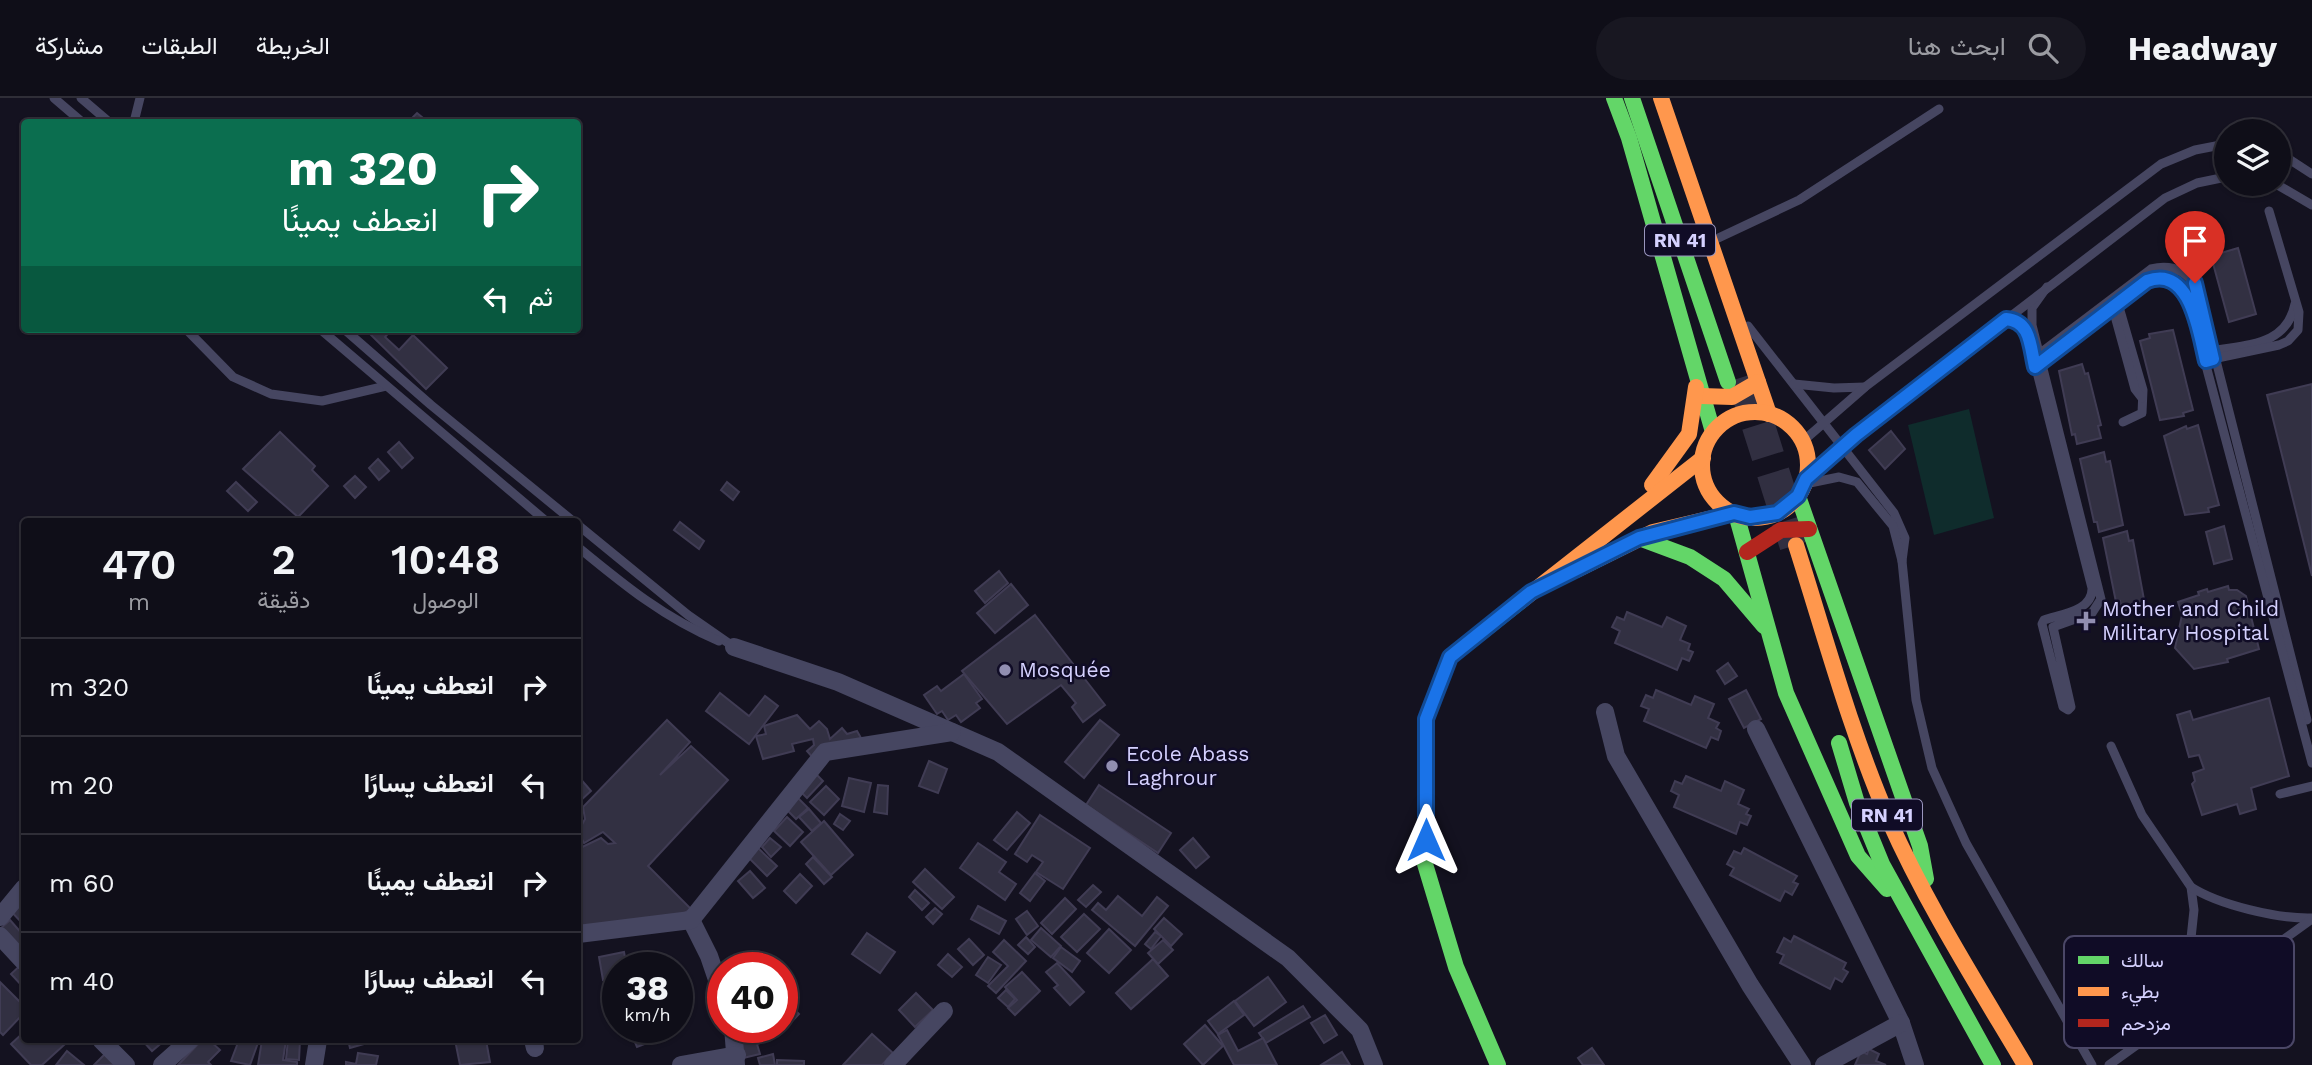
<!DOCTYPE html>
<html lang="ar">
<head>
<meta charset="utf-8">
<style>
	body { margin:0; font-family:"Work Sans",Vazirmatn,sans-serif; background:#181721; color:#f1f3f6; direction:rtl; height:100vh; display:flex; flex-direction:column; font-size:26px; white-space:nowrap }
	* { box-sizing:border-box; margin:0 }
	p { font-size:23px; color:#9b9ca2 }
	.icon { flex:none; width:38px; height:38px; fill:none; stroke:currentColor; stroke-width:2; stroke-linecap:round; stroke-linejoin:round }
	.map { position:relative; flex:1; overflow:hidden; direction:ltr }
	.side { position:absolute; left:21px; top:420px; width:560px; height:525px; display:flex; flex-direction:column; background:#0f0e18; border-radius:7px; box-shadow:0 2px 5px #0004,0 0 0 2px #2f2e37; direction:rtl }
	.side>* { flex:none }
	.guide { position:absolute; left:21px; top:21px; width:560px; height:214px; border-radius:7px; box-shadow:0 2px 5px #0004,0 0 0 2px #2f2e37; direction:rtl; background:#0b6e4f; color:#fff; overflow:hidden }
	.fabs { position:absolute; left:2214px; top:21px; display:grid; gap:14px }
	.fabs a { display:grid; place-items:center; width:77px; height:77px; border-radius:50%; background:#0f0e18; box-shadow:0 2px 5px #0004,0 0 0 2px #2f2e37; font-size:35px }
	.speed { position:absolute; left:602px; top:854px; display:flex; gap:14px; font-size:35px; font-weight:700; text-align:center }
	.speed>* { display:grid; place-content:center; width:91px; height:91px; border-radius:50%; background:#0f0e18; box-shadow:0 2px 5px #0004,0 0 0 2px #2f2e37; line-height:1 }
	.speed small { font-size:18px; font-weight:400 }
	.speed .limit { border:10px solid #d22; background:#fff; color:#111 }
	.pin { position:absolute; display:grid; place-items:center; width:60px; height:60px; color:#fff; margin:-72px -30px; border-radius:50% 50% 50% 0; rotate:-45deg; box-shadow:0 0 7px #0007 }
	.pin .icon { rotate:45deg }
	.me { position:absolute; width:77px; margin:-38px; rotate:0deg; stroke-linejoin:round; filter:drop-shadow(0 0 5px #0008) }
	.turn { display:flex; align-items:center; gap:24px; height:147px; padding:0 28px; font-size:32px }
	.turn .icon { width:91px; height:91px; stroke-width:2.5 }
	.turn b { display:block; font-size:49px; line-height:60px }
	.then { display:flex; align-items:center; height:66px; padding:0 28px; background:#0003; gap:14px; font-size:26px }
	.eta { display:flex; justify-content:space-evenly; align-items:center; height:119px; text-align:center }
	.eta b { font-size:42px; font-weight:600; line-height:49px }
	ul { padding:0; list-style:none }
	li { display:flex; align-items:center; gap:21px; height:98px; padding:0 28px; border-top:2px solid #2f2e37 }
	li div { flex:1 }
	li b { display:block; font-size:26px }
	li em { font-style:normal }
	header { display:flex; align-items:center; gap:42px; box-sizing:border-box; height:98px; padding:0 35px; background:#0f0e18; border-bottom:2px solid #2f2e37 }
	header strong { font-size:33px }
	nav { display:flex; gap:38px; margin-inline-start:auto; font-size:24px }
	.search { width:490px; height:63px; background:#181721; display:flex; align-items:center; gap:18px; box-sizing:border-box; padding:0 24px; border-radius:38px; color:#9b9ca2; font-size:26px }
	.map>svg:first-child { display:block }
</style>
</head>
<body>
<header>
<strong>Headway</strong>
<div class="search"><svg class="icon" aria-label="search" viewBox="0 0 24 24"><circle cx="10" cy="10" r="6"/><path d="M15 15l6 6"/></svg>ابحث هنا</div>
<nav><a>الخريطة</a><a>الطبقات</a><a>مشاركة</a></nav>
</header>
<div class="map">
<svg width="2312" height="967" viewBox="0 0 2312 967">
	<rect width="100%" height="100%" fill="#141220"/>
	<path fill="#0f2c2c" d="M1969,311L1994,420L1934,437L1908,327Z"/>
	<g fill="#323042" stroke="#403c54" stroke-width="2">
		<path d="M417,15L428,24H408Z"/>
		<path d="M2238,150L2256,216L2229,224L2211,158Z"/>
		<path d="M371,231H392L385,239L399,252L413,237L447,270L426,291L368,234Z"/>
		<path d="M2173,232L2193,312L2183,315L2184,318L2160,322L2140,243L2150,240L2149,236Z"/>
		<path d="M2082,266L2085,276L2088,275L2101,327L2098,328L2101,340L2077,346L2075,336L2072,337L2059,273Z"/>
		<path d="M2312,286V478L2267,297Z"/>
		<path d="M2198,327L2219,407L2208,410L2209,414L2185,417L2164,338L2186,328L2187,331Z"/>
		<path d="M1891,333L1905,351L1885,371L1869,352Z"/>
		<path d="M280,334L315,368L312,372L328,388L298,419L243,371Z"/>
		<path d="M399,344L413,360L402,370L388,354Z"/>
		<path d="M2104,354L2106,364L2110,363L2123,427L2099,434L2097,424H2094L2080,361Z"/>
		<path d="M378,361L389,373L379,382L369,370Z"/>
		<path d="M355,378L366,389L355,400L344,388Z"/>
		<path d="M236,384L257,404L248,413L227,393Z"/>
		<path d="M727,384L739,394L733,402L721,392Z"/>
		<path d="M680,424L704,443L699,451L674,432Z"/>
		<path d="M2224,428L2232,461L2214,466L2206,434Z"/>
		<path d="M2127,433L2129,443L2133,442L2145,507L2122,513L2120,503L2116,504L2103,440Z"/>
		<path d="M999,473L1008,485L985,505L975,493Z"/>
		<path d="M1011,486L1028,507L995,535L977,515Z"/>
		<path d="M2228,488L2229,492H2237L2246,498L2259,551L2227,561L2228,564L2194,571L2175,550L2182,517L2178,504L2199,497L2198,494L2207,491L2208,494Z"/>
		<path d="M1627,514L1662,529L1667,519L1686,528L1680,542L1690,546L1688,552L1693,554L1689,563L1682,560L1677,572L1615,545L1620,533L1612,529L1617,519L1624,522Z"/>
		<path d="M1035,517L1105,607L1083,624L1072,609L1076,605L1061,587L1007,626L962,573Z"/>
		<path d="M1728,565L1737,578L1725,586L1717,573Z"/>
		<path d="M964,576L982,601L976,605L980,610L961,624L956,617L948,622L942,613L937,616L924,597L937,588L941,593Z"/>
		<path d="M1656,592L1691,607L1695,598L1714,606L1708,620L1719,625L1716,630L1721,633L1718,642L1711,639L1706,650L1644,623L1649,611L1641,608L1646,597L1653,600Z"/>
		<path d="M1746,592L1761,621L1744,630L1729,601Z"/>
		<path d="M720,595L749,618L765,598L778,608L749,646L706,613Z"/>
		<path d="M2269,600L2289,678L2251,690L2256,711L2240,716L2237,706L2202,717L2192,686L2195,683L2193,675L2204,671L2199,657L2189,659L2177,617L2190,613L2193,622Z"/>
		<path d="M797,617L810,631L819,623L827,631L830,641L842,630L847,636L857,633L865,647L813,660L807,653L814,647L813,641L792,646L794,653L763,661L756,638L766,636L764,628Z"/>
		<path d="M667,622L690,644L660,677L691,648L728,682L648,768L691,811L667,825L578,839V751L601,740L608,746L615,745L603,734L584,745L578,734L585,721L583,709Z"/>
		<path d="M1100,622L1119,637L1084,680L1065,664Z"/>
		<path d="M929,663L947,671L938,695L919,688Z"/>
		<path d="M812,672L823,683L807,700L796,689Z"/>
		<path d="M578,678L591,693L578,705Z"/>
		<path d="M1686,678L1721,693L1725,683L1744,692L1738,706L1749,711L1746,716L1751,718L1747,727L1740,724L1736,736L1674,709L1679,697L1671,693L1675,683L1682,686Z"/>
		<path d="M849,680L871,685L864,714L842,708Z"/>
		<path d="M878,687L888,688L887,716L874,714Z"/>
		<path d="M1099,687L1171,735L1158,755L1086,707Z"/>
		<path d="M826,688L839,701L824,717L810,704Z"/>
		<path d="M798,700L808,710L796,721L787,712Z"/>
		<path d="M809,711L821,725L812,733L799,719Z"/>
		<path d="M1017,714L1030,725L1007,752L994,742Z"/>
		<path d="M840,716L850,723L843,732L834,726Z"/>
		<path d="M1040,717L1090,750L1063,791L1036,774L1043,764L1032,757L1027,764L1015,756Z"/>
		<path d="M787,719L803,734L790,748L774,733Z"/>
		<path d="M824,723L853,757L831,777L801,744Z"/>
		<path d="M770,740L781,749L771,759L762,749Z"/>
		<path d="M1193,740L1209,759L1196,770L1180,752Z"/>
		<path d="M978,745L1006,764L999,774L1016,786L1005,802L960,770Z"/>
		<path d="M758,750L777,768L767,778L749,760Z"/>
		<path d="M1744,750L1797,778L1793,784L1798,786L1792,797L1785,793L1780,803L1730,777L1734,770L1727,766L1734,753L1741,756Z"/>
		<path d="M813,759L832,779L824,786L806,766Z"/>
		<path d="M925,771L954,799L942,811L913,784Z"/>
		<path d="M750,773L765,790L753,800L738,783Z"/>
		<path d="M1035,775L1045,783L1030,803L1020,795Z"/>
		<path d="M800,776L812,788L796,805L784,793Z"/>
		<path d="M1093,787L1101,794L1086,809L1078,802Z"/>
		<path d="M24,788V827L5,807Z"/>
		<path d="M915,792L929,805L922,812L909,799Z"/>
		<path d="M1118,798L1142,818L1157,799L1168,808L1135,848L1092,812L1098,805L1106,812Z"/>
		<path d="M1065,800L1076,811L1052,836L1041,825Z"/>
		<path d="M978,808L1006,823L999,836L971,821Z"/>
		<path d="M935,810L942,816L933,826L926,819Z"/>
		<path d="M1027,813L1038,828L1027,837L1016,821Z"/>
		<path d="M1084,816L1100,831L1077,854L1061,839Z"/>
		<path d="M1164,820L1182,836L1171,848L1154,831Z"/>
		<path d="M10,822L24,838V848L11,860L0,831Z"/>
		<path d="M1041,830L1061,848L1051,859L1031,842Z"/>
		<path d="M1109,831L1131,852L1109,875L1087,855Z"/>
		<path d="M1155,834L1161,838L1151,851L1145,846Z"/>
		<path d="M867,835L895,854L880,875L852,856Z"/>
		<path d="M1794,838L1846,865L1843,871L1848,874L1842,884L1835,880L1830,891L1780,865L1784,857L1777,854L1784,840L1791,844Z"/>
		<path d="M1026,839L1035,849L1028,856L1018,847Z"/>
		<path d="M969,841L984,857L973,867L958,851Z"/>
		<path d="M1004,842L1026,863L996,895L988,888L1008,868L993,854Z"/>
		<path d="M1163,842L1173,852L1158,866L1148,855Z"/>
		<path d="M1061,849L1080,863L1072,874L1053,860Z"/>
		<path d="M624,854L627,870H618V879L603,882L599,859Z"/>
		<path d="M948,856L962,869L952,879L938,867Z"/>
		<path d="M988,859L1001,867L988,885L976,877Z"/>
		<path d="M1153,861L1168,878L1131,911L1116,895Z"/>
		<path d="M24,864V890L11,876Z"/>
		<path d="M1057,865L1084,894L1070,907L1054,890L1058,887L1046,874Z"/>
		<path d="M1022,874L1040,893L1015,917L1008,910L1017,902L1005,889Z"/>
		<path d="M1268,879L1286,904L1254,928L1235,903Z"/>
		<path d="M0,884L24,908V915L3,937L0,934Z"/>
		<path d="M1006,892L1015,901L1008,909L998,900Z"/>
		<path d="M916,895L933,912L915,929L899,912Z"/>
		<path d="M783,900L799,916L778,938L769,929H782Z"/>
		<path d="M1234,903L1244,917L1218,936L1208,923Z"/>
		<path d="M1303,908L1310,919L1266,945L1259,935Z"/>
		<path d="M1325,917L1337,937L1324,945L1311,925Z"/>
		<path d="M1205,927L1223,948L1203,967L1184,946Z"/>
		<path d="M634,929H655L660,940L637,949L632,937L636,935Z"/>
		<path d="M735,929H762L765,943L757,946L760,956L743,960Z"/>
		<path d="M1227,932L1238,953L1263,940L1277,967H1234L1218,937Z"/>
		<path d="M24,934V942H59L64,947L42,967H31L11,946Z"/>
		<path d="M872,936L893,955L882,967H843Z"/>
		<path d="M142,942H165L152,953Z"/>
		<path d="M202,942H209L220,952L208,964L211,967H178Z"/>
		<path d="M239,942H259L250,967L231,963Z"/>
		<path d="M262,942H286L283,962L297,964V967H258Z"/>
		<path d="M288,942H300L299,962L286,961Z"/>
		<path d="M348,942H378L350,950Z"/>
		<path d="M455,942H486L490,964L460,967Z"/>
		<path d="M1592,950L1604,967H1583L1578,960Z"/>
		<path d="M1869,951L1879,956L1876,963L1886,967H1855L1861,953L1867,956Z"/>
		<path d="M67,953L84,967H56Z"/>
		<path d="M108,953L123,967H94Z"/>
		<path d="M1342,954L1350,967H1321Z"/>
		<path d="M358,955L378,958L376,967H346V964L356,966Z"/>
		<path d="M773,956L775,967H760L758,960Z"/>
		<path d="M777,962L804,963V967H777Z"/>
	</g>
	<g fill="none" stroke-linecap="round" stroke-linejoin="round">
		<path stroke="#312f41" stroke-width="33" stroke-dasharray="33 17" stroke-linecap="butt" d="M1743,279L1796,447"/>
		<g stroke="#464661" stroke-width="9">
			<path d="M54,0L82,24"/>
			<path d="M81,0L109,24"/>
			<path d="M134,24L140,0"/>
			<path d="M2278,54L2312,76"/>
			<path d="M2276,86L2312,107"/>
			<path d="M1712,143L1799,102L1939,11"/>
			<path d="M2117,202L2143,292L2142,315L2123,324"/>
			<path d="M2112,207L2135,291L2142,300"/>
			<path d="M2006,221L2019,224L2026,231L2092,490C2093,513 2061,516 2044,522L2042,526L2063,609L2068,612L2071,609L2053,529L2092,515L2101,501L2032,227V210L2047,189"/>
			<path d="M1748,228L1894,415L1905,440L1902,463"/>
			<path d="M186,231L233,279L271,296L322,303L386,288"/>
			<path d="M320,231L547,424"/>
			<path d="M344,231L431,307L574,424"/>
			<path d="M2207,254C2243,246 2286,250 2295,206"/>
			<path d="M2035,259L2151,171C2176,165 2192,176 2200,199L2307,622"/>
			<path d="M2208,262L2279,247L2288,243L2298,232L2299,214L2269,113"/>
			<path d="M2040,266L2147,183C2164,177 2179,186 2188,200L2312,665"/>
			<path d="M1794,286L1834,290L1865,289"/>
			<path d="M1803,343L1865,289L2161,66L2195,52L2226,46"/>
			<path d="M1806,381L1856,337L2165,100L2197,85L2226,79"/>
			<path d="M1805,386L1839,379L1857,384L1893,428L1902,463L1916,602L1932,670L1966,745L2092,967"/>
			<path d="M578,427L688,517L734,549"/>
			<path d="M578,449C623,486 664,520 719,543"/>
			<path d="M2111,648L2142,717L2191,789L2194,812L2183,915"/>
			<path d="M2280,696L2312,688"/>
			<path d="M2191,789C2219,807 2278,821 2312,820"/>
			<path d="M2109,967L2312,821"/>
		</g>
		<g stroke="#464661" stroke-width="18">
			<path d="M734,549L838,584L998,654L1288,860L1360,932L1374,967"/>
			<path d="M1605,614L1616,658L1750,887L1802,967"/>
			<path d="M1756,631L1901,925L1915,967"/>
			<path d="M0,819L24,790"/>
			<path d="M691,822L709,858L723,899"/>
			<path d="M578,836L691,822L825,654L952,634"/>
			<path d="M0,838L24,864"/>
			<path d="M733,929L736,967"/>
			<path d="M101,942L126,967"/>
			<path d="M533,942L535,950"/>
			<path d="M162,967L190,942"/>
			<path d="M314,967L318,942"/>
			<path d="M681,967L737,957"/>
			<path d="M893,967L944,913"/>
			<path d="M1824,967L1901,925"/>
		</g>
		<g stroke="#63d668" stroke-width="16">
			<path d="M1614,0L1629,40L1713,334"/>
			<path d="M1632,0L1728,284"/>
			<path d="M1798,398L1920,748L1926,781"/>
			<path d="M1736,416L1786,595L1858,758L1887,791"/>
			<path d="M1639,440L1690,459L1724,481L1764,528"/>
			<path d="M1839,645L1857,705L1882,766L1993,967"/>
			<path d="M1498,967L1456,869L1425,766L1426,621L1450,559L1521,503"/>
		</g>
		<g stroke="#ff974d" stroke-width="16">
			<path d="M1661,0L1769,316"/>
			<path d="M1702,298L1732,299L1758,284"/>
			<circle cx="1755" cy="367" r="53"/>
			<path d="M1652,387L1689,336L1696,289"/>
			<path d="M1796,447C1825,538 1850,632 1888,720C1926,806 1977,886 2025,967"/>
			<path d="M1576,472L1653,434L1734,415"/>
			<path d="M1521,503L1703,360"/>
		</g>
		<path stroke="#b3261e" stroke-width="16" d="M1747,454L1781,432L1809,431"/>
	</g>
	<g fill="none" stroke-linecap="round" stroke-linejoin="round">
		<g stroke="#114b97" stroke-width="18">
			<path id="route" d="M1426,742V621L1450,559L1531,494L1639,440L1734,415L1750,419L1777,415L1798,398L1806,381L1856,337L2006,221C2031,223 2030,248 2035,269L2147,183C2191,167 2199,235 2206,263L2213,261L2195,185"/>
		</g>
		<use href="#route" stroke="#1a73e8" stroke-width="12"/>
	</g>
	<g fill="#918eb1" stroke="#100c26" stroke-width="2.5">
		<path d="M2082.5 512.5h7v7h7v7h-7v7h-7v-7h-7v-7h7z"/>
		<circle cx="1005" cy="572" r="7"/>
		<circle cx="1112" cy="668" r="7"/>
	</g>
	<g text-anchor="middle" stroke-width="5" stroke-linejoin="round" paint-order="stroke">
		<g fill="#100c26" stroke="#9a96be" stroke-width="2">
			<rect x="1645" y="126.5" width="70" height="31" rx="5"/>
			<rect x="1852" y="701.5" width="70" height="31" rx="5"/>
		</g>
		<g font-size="19" font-weight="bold" fill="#d5d1ff">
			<text x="1680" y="149">RN 41</text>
			<text x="1887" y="724">RN 41</text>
		</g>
		<g font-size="21" fill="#d5d1ff" stroke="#100c26" text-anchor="start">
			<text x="2102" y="518">Mother and Child<tspan x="2102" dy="24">Military Hospital</tspan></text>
			<text x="1019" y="579">Mosquée</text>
			<text x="1126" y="663">Ecole Abass<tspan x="1126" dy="24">Laghrour</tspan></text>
		</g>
	</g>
	<rect x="2064" y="838" width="230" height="112" rx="10" fill="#100c26" stroke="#4b4767" stroke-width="2"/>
	<rect x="2078" y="858" width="31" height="8" fill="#63d668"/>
	<rect x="2078" y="889" width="31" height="9" fill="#ff974d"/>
	<rect x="2078" y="921" width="31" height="8" fill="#b3261e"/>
	<g font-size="19" fill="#d5d1ff">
		<text x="2121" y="869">سالك</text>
		<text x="2121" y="900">بطيء</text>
		<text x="2121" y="932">مزدحم</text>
	</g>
</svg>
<div class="fabs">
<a><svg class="icon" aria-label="layers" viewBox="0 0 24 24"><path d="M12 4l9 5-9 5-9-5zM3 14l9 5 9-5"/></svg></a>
</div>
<div class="speed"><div>38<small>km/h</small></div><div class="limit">40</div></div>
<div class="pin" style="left:2195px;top:185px;background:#d93025"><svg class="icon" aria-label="arrive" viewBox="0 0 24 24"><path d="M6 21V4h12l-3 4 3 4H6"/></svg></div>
<svg class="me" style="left:1426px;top:742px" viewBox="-20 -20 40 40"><path d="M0-17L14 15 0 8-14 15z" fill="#1a73e8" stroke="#fff" stroke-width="4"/></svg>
<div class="guide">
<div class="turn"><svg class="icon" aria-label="right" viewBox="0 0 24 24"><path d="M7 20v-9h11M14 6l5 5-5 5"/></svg><div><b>320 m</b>انعطف يمينًا</div></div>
<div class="then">ثم<svg class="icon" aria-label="left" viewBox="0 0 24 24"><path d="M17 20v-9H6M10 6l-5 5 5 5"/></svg></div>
</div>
<section class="side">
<div class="eta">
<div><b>10:48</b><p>الوصول</p></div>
<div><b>2</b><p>دقيقة</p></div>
<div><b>470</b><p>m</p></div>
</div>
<ul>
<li><svg class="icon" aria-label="right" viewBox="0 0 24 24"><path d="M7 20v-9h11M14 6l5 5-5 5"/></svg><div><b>انعطف يمينًا</b></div><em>320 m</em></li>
<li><svg class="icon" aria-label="left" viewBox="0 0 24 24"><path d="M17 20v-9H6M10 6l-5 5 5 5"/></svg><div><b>انعطف يسارًا</b></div><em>20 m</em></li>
<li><svg class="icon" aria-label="right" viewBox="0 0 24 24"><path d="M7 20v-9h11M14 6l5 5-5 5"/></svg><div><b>انعطف يمينًا</b></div><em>60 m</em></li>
<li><svg class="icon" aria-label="left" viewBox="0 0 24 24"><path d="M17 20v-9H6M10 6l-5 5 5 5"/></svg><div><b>انعطف يسارًا</b></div><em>40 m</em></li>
</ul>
</section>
</div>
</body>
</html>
